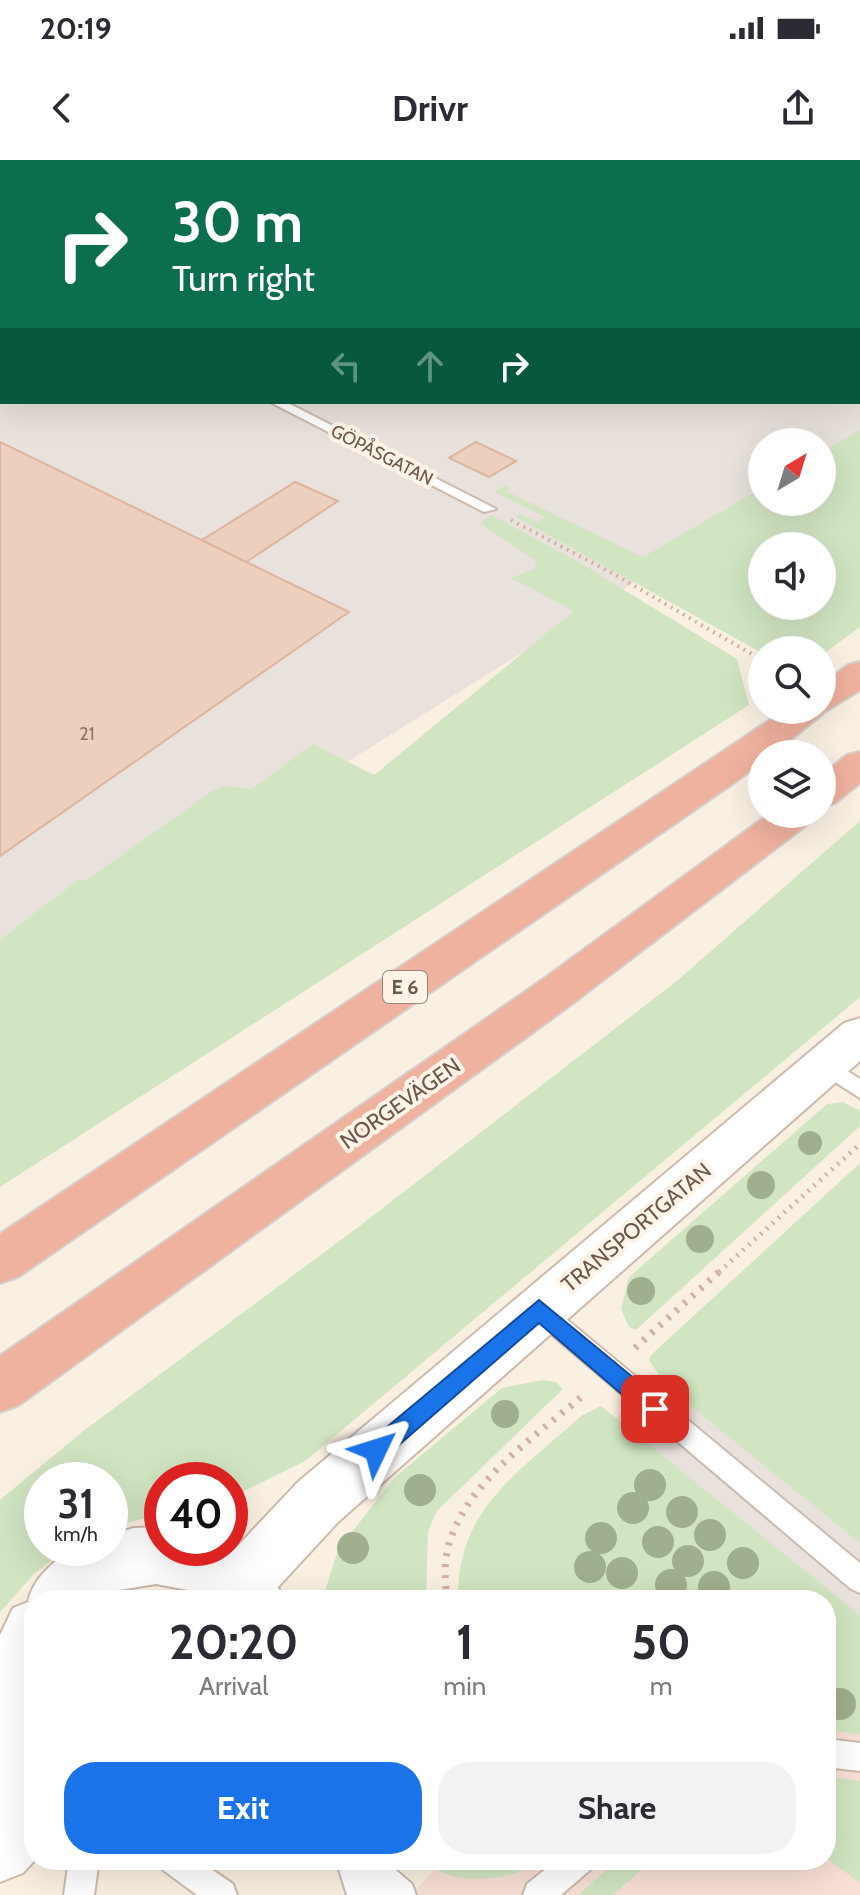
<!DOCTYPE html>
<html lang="en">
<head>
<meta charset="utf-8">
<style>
	body { margin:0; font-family:Cabin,sans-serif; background:#f2f2f3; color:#2b2b33; height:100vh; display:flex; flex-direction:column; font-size:30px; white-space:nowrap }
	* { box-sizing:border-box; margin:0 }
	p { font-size:26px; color:#7c7c81 }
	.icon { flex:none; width:44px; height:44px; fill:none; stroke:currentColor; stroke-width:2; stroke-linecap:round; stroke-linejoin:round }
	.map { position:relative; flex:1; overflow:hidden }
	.side { position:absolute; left:24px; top:1430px; width:812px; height:280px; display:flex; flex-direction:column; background:#fff; border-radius:32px; box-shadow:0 8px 32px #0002 }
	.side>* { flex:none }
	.top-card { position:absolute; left:0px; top:0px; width:860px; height:244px; box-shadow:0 8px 32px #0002; background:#0b6e4f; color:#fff; overflow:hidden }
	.needle { width:52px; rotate:38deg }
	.buttons { position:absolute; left:748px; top:268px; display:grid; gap:16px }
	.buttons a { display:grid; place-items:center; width:88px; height:88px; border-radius:50%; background:#fff; box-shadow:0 8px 32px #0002; font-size:40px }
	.speed { position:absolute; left:24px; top:1302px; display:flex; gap:16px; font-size:40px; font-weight:700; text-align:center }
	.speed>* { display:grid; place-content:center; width:104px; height:104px; border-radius:50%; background:#fff; box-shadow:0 8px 32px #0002; line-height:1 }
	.speed small { font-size:20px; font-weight:400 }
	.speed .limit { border:12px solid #d22; background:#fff; color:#111 }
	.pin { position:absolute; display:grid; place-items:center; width:68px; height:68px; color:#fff; margin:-34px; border-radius:16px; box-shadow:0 4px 12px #0006 }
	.me { position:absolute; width:88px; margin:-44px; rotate:49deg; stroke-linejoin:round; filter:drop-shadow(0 0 6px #0008) }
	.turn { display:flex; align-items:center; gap:28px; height:168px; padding:0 40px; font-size:36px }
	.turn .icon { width:104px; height:104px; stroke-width:2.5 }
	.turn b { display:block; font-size:56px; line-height:68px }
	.lanes { display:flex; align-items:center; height:76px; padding:0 40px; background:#0003; justify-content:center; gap:40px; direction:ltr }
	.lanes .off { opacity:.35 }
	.eta { display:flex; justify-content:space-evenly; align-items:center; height:136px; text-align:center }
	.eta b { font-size:48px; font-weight:800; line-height:56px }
	.button { display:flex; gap:16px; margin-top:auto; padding:16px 40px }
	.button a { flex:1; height:92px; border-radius:32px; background:#1a73e8; color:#fff; font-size:32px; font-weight:800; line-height:92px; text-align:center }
	.button a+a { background:#f2f2f3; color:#2b2b33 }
	.status { display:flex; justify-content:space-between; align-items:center; height:56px; padding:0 40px; background:#fff; direction:ltr }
	.status svg { height:22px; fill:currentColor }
	header { display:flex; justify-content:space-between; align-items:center; height:104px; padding:0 40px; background:#fff; font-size:36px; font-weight:800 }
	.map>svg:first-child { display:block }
</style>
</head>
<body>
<div class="status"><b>20:19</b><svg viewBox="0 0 49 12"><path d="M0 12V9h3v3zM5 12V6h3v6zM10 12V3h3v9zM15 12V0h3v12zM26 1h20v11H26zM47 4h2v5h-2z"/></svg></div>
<header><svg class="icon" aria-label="back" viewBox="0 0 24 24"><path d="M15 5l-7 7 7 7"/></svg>Drivr<svg class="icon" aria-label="share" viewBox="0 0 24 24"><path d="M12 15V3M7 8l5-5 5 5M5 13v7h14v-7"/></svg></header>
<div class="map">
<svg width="860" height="1735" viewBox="0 0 860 1735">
	<rect width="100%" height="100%" fill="#faf0e2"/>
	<path fill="#f9e0d6" d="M615,1259L860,1463V1735H411L444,1700H826V1440Z"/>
	<g fill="#e9e2dc">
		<path d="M333,0H860V281L822,305V282H762L763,342L0,819V150L2,242H858V2H329Z"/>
		<path d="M860,1018V1463L615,1259Z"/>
	</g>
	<g fill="#d1e5c2" fill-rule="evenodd">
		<path d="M860,270V467L822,495V490H794L786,486L762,490V493L516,357L520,354L537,362L545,357L495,332L506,325L510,327L506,331L643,397L762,328V342H822V292ZM762,386H822V446H762Z"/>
		<path d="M491,355L572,398L737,499L749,545L0,1027V780L78,720L85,721L214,630L223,626L252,629L313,584L374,615L574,451L511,418L536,408L535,400L480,363Z"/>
		<path d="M860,661V837L305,1301L230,1338V1320H162V1354L110,1367V1320H42V1388H68L35,1413L0,1452V1340L82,1272L357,1068L678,820Z"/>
		<path d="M843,942L860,951V966L636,1170L629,1167L621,1149L629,1117L827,944Z"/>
		<path d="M860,1003V1383L666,1226L649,1200L651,1195Z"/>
		<path d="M542,1220L556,1222L563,1229L436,1352L428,1372L426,1440H322L338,1390L395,1317L502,1228Z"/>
		<path d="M601,1246L860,1455V1575L826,1569V1440H458C457,1347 519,1313 581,1256Z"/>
		<path d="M826,1616L860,1621V1723L826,1698Z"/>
		<path d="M424,1700H544C511,1721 454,1729 424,1700Z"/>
		<path d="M618,1700H652L613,1735H578Z"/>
	</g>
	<g fill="#eccfbc" stroke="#ddb59e" stroke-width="2">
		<path d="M30,0H123L24,2Z"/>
		<path d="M442,0H548L555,2H438Z"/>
		<path d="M0,282L349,452L0,696Z"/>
		<path d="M476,282L516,301L489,317L449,298Z"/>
		<path d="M295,322L338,341L246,402L202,380Z"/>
	</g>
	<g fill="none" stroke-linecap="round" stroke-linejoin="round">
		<g stroke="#cbbaad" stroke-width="4">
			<g id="lane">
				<path d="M270,242H286L496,349L484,352Z"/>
				<path d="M825,897L860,919V938L818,911L815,905L818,899Z"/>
				<path d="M539,1140L547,1143L860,1403V1433L851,1429L531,1157L527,1150L531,1143Z"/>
				<path d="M826,1579L860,1583V1611L826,1607Z"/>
				<path d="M69,1700H99L94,1735H64Z"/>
				<path d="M158,1700H198L233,1724L237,1735H197L163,1710Z"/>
				<path d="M336,1700H384L412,1724L416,1735H347Z"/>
				<path d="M557,1700H595L590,1710L561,1735H523L527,1724Z"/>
			</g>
		</g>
		<g stroke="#ceb9aa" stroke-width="4">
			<g id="secondary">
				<path d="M339,0H364L338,2Z"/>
				<path d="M2,155V171L0,172V156Z"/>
				<path d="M860,858V901L338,1362L278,1427L283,1440H209L193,1431L156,1424L119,1430L102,1440H34L35,1700L23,1713L0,1722V1475L13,1448L28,1442C32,1420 56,1396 78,1389C88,1386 100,1388 110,1388V1375L134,1368L162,1367V1388L234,1390L298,1322L844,863Z"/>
			</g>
		</g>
		<g stroke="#d6d0cd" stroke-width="4">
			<g id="highway">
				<path d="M860,502V530L826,551L773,594H762V602L735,622L18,1117L0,1123V1074L785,550H822V524L848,505Z"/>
				<path d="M860,592V623L835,643L822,647V615L847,595Z"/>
				<path d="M769,654H814L809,663L572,844L19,1245L0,1252V1196L542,820Z"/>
			</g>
		</g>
		<path stroke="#d1b2a0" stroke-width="4" stroke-dasharray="2 5" stroke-linecap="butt" d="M511,360L612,413L762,500"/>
		<path stroke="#d1b2a0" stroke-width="5" stroke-dasharray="2 6" stroke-linecap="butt" d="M719,1112L860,984"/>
		<g stroke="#d1b2a0" stroke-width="7" stroke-dasharray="3 8" stroke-linecap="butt">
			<path d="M635,1188L721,1110"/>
			<path d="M447,1440C445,1419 443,1399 451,1378C472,1317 539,1274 586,1233"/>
		</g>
		<use href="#lane" fill="#fff" fill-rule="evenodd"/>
		<use href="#secondary" fill="#fff" fill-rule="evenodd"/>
		<use href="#highway" fill="#efb29e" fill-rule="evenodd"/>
	</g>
	<g fill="#a0af8d">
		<circle cx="810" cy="983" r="12"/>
		<circle cx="761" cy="1025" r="14"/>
		<circle cx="700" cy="1079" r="14"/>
		<circle cx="641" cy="1131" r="14"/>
		<circle cx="505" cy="1254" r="14"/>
		<circle cx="650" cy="1325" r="16"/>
		<circle cx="420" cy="1330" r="16"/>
		<circle cx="633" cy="1348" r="16"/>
		<circle cx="682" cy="1352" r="16"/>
		<circle cx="710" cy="1375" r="16"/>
		<circle cx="601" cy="1378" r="16"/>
		<circle cx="658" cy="1382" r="16"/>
		<circle cx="353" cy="1388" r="16"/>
		<circle cx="688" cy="1401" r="16"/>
		<circle cx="743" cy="1403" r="16"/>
		<circle cx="590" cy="1407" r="16"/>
		<circle cx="622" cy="1413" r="16"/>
		<circle cx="671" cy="1425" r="16"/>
		<circle cx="714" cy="1427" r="16"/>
		<circle cx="840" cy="1544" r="16"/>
	</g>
	<path fill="#1a73e8" stroke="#114b97" stroke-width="2" d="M539,1140L663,1242L666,1249L663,1257L655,1260L648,1257L539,1163L384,1298L376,1301L368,1298L364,1290L368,1283Z"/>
	<g text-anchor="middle" stroke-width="8" stroke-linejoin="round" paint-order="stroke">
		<g font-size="18" fill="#6e574b" stroke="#fdf4e7">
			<text transform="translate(382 295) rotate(27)" y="6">GÖPÅSGATAN</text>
		</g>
		<g font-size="18" fill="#8e7567">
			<text x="87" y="580">21</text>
		</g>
		<rect fill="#fdf4e7" stroke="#99867a" stroke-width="2" x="383" y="811" width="44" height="32" rx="6"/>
		<g font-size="20" font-weight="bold" fill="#6e574b">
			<text x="405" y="834">E 6</text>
		</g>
		<g font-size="22" fill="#6e574b" stroke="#fdf4e7">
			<text transform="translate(400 943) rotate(-35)" y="8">NORGEVÄGEN</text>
			<text transform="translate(636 1067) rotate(-40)" y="8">TRANSPORTGATAN</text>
		</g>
	</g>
</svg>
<div class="buttons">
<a><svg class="needle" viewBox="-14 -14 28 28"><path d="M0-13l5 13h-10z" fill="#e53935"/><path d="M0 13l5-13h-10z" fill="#7c7c81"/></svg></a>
<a><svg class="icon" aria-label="sound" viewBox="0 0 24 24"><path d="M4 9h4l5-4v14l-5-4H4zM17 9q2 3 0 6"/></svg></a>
<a><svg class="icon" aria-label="search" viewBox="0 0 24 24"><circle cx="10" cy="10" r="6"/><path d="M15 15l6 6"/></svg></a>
<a><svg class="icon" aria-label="layers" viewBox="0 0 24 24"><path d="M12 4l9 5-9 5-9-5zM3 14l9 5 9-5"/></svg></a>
</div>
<div class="speed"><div>31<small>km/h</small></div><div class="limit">40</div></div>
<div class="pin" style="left:655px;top:1249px;background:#d93025"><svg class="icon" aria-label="arrive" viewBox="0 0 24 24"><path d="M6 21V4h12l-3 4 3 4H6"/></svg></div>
<svg class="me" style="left:376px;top:1290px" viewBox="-20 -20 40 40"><path d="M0-17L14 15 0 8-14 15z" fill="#1a73e8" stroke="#fff" stroke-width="4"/></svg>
<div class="top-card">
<div class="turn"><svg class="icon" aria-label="right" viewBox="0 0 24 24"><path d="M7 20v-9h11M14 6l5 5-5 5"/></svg><div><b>30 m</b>Turn right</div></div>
<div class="lanes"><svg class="icon off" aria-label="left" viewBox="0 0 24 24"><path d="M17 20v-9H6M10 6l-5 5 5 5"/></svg><svg class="icon off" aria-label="ahead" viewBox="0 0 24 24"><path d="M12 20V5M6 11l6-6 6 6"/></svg><svg class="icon" aria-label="right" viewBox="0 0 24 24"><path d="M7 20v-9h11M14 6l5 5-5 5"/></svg></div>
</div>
<section class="side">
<div class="eta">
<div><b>20:20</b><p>Arrival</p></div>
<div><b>1</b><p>min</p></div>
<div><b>50</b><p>m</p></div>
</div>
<div class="button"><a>Exit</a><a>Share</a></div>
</section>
</div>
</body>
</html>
